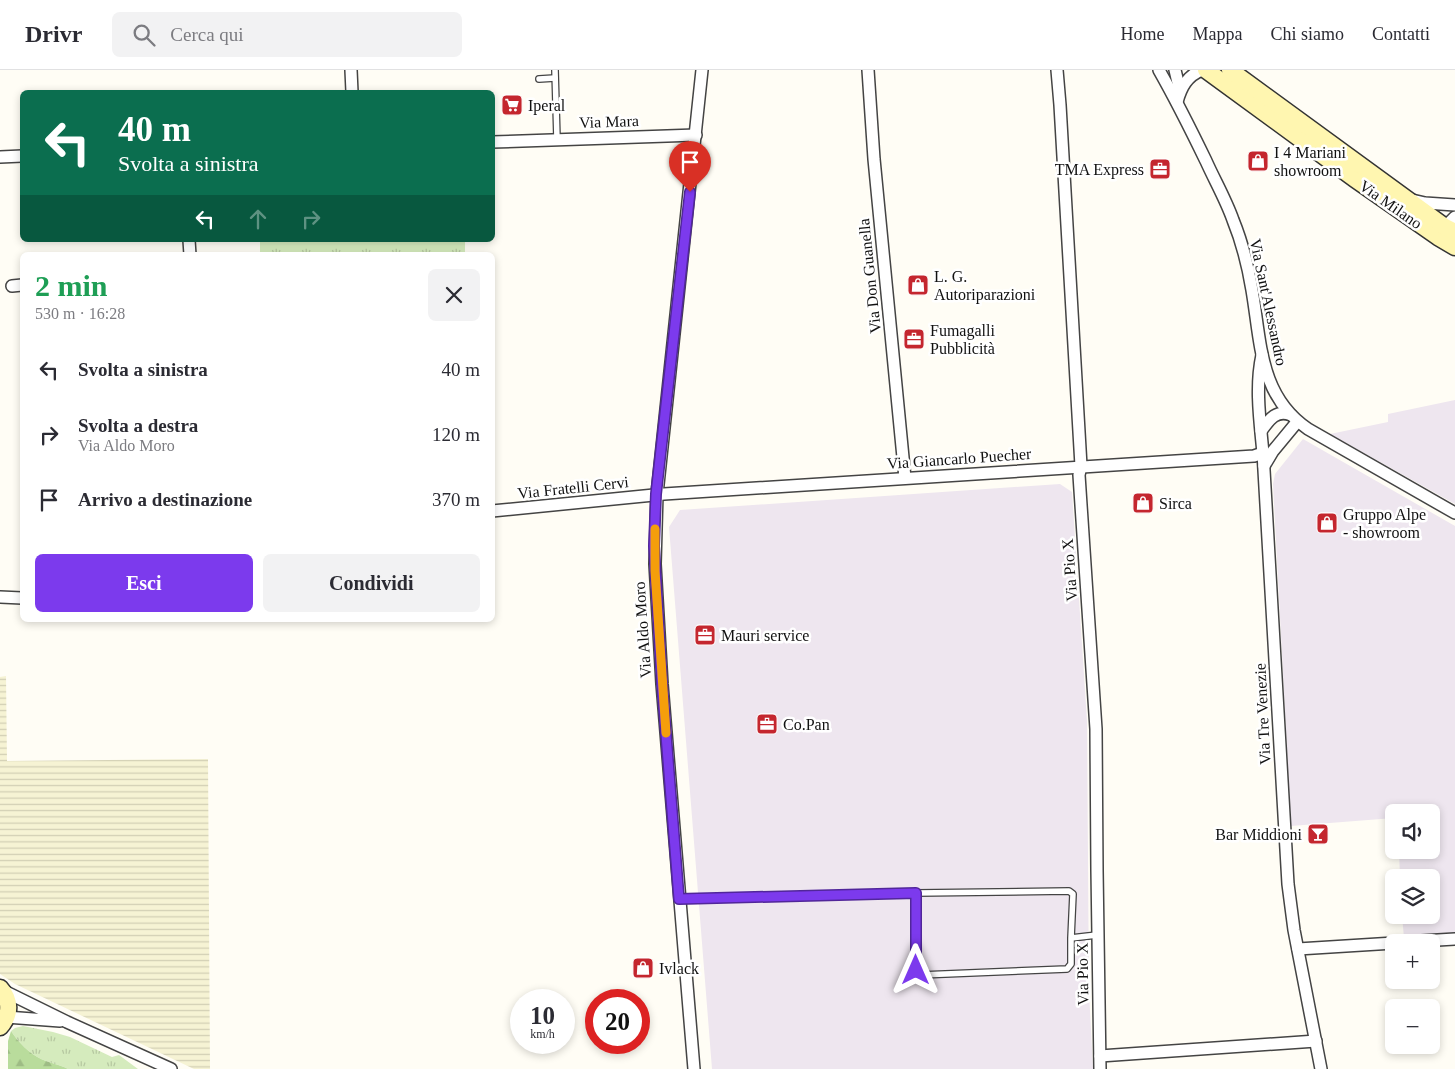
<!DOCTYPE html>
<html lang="it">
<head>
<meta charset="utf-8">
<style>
	body { margin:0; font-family:Georgia,serif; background:#f2f2f3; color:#2b2b33; height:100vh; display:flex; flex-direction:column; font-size:19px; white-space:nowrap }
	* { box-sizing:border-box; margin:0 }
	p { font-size:16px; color:#7c7c81 }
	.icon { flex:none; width:28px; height:28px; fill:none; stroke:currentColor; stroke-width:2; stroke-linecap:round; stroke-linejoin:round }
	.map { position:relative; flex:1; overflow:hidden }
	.details { position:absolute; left:20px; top:182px; width:475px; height:370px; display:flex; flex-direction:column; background:#fff; border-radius:8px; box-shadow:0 2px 8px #0003 }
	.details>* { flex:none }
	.hud { position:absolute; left:20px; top:20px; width:475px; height:152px; border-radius:8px; box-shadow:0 2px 8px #0003; background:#0b6e4f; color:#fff; overflow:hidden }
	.controls { position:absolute; left:1385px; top:734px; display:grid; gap:10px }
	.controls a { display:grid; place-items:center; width:55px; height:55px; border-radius:8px; background:#fff; box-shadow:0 2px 8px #0003; font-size:25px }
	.speed { position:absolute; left:510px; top:919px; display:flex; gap:10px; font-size:25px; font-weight:700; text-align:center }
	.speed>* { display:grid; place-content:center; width:65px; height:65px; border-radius:50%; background:#fff; box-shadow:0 2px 8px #0003; line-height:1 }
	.speed small { font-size:12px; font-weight:400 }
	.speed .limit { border:8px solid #d22; background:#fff; color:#111 }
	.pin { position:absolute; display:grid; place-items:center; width:42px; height:42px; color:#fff; margin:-51px -21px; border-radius:50% 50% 50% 0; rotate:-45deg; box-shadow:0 0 5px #0007 }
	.pin .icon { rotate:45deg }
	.me { position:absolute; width:55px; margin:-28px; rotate:0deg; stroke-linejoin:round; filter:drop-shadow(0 0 4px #0008) }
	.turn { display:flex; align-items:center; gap:18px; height:105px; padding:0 15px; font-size:22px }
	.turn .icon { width:65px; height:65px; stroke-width:2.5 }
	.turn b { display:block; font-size:35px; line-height:42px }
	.lanes { display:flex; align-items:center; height:48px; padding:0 15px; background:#0003; justify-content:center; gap:25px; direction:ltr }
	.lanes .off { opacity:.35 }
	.round { display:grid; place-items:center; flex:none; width:52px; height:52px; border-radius:8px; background:#f2f2f3 }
	.head { display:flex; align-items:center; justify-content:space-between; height:85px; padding:0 15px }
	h1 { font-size:30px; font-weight:600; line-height:38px; color:#1e9e55 }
	.cta { display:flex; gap:10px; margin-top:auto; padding:10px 15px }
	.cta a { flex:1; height:58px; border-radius:8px; background:#7c3aed; color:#fff; font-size:20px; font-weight:600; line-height:58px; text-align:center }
	.cta a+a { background:#f2f2f3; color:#2b2b33 }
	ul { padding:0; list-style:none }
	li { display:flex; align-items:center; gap:15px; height:65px; padding:0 15px }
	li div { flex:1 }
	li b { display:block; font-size:19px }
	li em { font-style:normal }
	header { display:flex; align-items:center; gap:30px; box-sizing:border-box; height:70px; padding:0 25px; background:#fff; border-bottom:1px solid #e1e1e2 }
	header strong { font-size:24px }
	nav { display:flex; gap:28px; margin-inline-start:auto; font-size:18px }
	.search { width:350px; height:45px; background:#f2f2f3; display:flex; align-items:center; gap:12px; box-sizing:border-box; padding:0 18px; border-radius:8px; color:#7c7c81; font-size:19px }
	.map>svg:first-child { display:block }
</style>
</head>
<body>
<header>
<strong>Drivr</strong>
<div class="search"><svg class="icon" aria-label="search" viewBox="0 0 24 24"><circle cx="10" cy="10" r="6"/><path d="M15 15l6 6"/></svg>Cerca qui</div>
<nav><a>Home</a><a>Mappa</a><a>Chi siamo</a><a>Contatti</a></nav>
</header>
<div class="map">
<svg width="1455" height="999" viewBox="0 0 1455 999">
	<defs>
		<pattern id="farmland-rules" width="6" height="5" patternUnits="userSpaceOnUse" patternTransform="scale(1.25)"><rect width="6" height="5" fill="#f6f3d4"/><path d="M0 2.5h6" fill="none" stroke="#d2cfb5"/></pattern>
		<pattern id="grass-tufts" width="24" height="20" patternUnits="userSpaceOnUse" patternTransform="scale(1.25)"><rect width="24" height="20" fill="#d5ebbd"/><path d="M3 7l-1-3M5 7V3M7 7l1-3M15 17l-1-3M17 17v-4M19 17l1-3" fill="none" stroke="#b6c8a1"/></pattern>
		<pattern id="forest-firs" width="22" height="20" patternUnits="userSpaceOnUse" patternTransform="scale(1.25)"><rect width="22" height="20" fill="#b9dc9c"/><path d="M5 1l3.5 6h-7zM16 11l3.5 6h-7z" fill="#9ebc85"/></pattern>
	</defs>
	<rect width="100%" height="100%" fill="#fffdf5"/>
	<g fill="#eee6ef">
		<path d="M1455,330V434L1330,364L1388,352V344Z"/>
		<path d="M1303,369L1455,456V865L1404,868L1402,845H1431V808L1400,807L1399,780H1431V742H1394V748L1291,756L1273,414L1275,404Z"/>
		<path d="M1060,414L1072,422L1087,651L1089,921L1093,999H712L669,457L680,440Z"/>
	</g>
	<path fill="url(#farmland-rules)" d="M6,606L7,691L208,689L210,999H194L15,914L0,904V607Z"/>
	<g fill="url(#grass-tufts)">
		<path d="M253,170H465V185H260V172Z"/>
		<path d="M23,956L53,962L70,967L112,987L119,985L138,999H68C59,994 49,993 41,989C29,983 18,972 11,961L15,958Z"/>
	</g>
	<path fill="url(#forest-firs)" d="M11,961C18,972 29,983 41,989C49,993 59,994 68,999H8V971Z"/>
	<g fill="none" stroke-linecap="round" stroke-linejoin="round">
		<g stroke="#444" stroke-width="8">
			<g id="lane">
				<path d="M555,0L557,69"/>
				<path d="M539,9L555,8"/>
				<path d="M679,829L916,823"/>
				<path d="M1071,868L1073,824L1069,821L916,823V900L921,905L1067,899L1071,894V868L1097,865"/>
			</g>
		</g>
		<g stroke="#444" stroke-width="14">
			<g id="street">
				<path d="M351,0L352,22"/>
				<path d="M868,0L874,89L905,408"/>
				<path d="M1057,0L1060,35L1081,396L1079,405L1096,659L1097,800L1100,999"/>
				<path d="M1159,0C1176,30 1191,60 1206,91C1215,111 1226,130 1233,150C1242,172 1248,196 1252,220C1261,272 1259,326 1308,359L1455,443"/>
				<path d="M1175,0L1180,21"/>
				<path d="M1177,32C1181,17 1187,6 1202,0"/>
				<path d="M492,72L696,65"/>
				<path d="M0,87L22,86"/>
				<path d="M1412,130L1425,133L1455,135"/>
				<path d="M1446,163L1445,157L1455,147"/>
				<path d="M189,170L190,185"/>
				<path d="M12,216L22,215"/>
				<path d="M1262,285C1255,317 1260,351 1263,383L1288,814L1294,860L1321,999"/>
				<path d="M1261,361C1269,350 1276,339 1291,345"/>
				<path d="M1264,396L1273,381L1297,352"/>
				<path d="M492,441L664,424L1254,386L1263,383"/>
				<path d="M0,527L22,528"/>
				<path d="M1404,872L1455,869"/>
				<path d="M1298,879L1394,873"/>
				<path d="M2,920L67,952L171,999"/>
				<path d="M6,947L60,951"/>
				<path d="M1100,986L1316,971"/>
				<path d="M694,999L662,614L655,494L657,424L702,0"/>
			</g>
		</g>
		<g stroke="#333" stroke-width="19">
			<g id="secondary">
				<path d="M1206,0L1355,109L1438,167L1455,177"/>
				<path d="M1230,0L1445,157L1455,162"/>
				<path d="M0,918C11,930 11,945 0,957"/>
			</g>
		</g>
		<use href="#lane" stroke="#fff" stroke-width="5.5"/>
		<use href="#street" stroke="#fff" stroke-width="11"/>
		<use href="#secondary" stroke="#fff6b0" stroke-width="16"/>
	</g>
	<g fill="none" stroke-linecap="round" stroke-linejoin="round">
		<g stroke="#51269a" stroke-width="12">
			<path id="route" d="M690,122L656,424L654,476L662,614L679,829L916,823V900"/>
		</g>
		<use href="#route" stroke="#7c3aed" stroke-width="9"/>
		<path stroke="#f59e0b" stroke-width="9" d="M655,459V501L666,663"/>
	</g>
	<defs>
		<g id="supermarket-square" transform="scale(1.125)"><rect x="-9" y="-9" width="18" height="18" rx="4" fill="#c4262e" stroke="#fff"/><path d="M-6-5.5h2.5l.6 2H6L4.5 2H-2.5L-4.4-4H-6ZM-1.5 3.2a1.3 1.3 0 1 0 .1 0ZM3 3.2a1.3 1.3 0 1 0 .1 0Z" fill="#fff"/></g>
		<g id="shop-square" transform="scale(1.125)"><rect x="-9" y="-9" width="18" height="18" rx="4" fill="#c4262e" stroke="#fff"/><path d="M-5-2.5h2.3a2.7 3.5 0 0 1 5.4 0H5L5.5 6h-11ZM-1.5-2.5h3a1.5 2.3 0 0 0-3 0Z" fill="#fff"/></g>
		<g id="office-square" transform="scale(1.125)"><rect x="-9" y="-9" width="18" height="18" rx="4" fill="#c4262e" stroke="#fff"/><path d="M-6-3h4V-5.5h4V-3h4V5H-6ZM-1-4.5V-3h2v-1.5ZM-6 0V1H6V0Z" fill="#fff"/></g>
		<g id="bar-square" transform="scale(1.125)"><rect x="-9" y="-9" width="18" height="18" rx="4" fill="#c4262e" stroke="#fff"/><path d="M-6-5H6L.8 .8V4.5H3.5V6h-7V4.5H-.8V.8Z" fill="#fff"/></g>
	</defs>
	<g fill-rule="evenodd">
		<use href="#supermarket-square" x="512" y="35"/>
		<use href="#shop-square" x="1258" y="91"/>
		<use href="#office-square" x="1160" y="99"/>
		<use href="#shop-square" x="918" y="215"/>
		<use href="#office-square" x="914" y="269"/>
		<use href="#shop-square" x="1143" y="433"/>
		<use href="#shop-square" x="1327" y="453"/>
		<use href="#office-square" x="705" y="565"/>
		<use href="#office-square" x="767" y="654"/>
		<use href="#bar-square" x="1318" y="764"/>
		<use href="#shop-square" x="643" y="898"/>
	</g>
	<g text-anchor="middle" stroke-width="5" stroke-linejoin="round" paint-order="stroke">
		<g font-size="16" fill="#111" stroke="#fff" text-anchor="start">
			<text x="528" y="41">Iperal</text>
			<text x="1274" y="88">I 4 Mariani<tspan x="1274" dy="18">showroom</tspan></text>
			<text x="1144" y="105" text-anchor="end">TMA Express</text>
			<text x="934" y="212">L. G.<tspan x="934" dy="18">Autoriparazioni</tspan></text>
			<text x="930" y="266">Fumagalli<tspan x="930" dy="18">Pubblicità</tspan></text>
			<text x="1159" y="439">Sirca</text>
			<text x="1343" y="450">Gruppo Alpe<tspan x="1343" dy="18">- showroom</tspan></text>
			<text x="721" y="571">Mauri service</text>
			<text x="783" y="660">Co.Pan</text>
			<text x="1302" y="770" text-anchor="end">Bar Middioni</text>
			<text x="659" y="904">Ivlack</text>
		</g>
		<g font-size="16" fill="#111" stroke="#fff">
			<text transform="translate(609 51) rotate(-2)" y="6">Via Mara</text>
			<text transform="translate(1391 134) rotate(35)" y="6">Via Milano</text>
			<text transform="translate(869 206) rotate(-96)" y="6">Via Don Guanella</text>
			<text transform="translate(1269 232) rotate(78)" y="6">Via Sant'Alessandro</text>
			<text transform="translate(959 388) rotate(-4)" y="6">Via Giancarlo Puecher</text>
			<text transform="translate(573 417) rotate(-6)" y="6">Via Fratelli Cervi</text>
			<text transform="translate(1069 500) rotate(-94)" y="6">Via Pio X</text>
			<text transform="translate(642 560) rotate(-94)" y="6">Via Aldo Moro</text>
			<text transform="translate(1262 644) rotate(-93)" y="6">Via Tre Venezie</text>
			<text transform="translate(1082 904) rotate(-91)" y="6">Via Pio X</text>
		</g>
	</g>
</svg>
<div class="controls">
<a><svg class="icon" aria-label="sound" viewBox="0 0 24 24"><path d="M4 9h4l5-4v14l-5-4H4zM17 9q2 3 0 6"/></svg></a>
<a><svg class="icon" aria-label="layers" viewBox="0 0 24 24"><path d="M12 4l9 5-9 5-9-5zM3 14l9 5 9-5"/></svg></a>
<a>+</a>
<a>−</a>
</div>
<div class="speed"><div>10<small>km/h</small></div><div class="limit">20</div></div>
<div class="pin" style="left:690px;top:122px;background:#d93025"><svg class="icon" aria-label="arrive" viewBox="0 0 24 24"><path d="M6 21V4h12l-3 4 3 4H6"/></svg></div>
<svg class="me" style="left:916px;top:900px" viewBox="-20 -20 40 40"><path d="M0-17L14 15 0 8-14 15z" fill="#7c3aed" stroke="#fff" stroke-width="4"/></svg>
<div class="hud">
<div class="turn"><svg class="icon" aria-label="left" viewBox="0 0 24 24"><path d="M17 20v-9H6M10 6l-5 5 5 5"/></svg><div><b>40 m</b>Svolta a sinistra</div></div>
<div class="lanes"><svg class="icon" aria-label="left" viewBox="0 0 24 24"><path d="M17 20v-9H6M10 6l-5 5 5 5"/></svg><svg class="icon off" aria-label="ahead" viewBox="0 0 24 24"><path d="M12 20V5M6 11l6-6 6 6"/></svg><svg class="icon off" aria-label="right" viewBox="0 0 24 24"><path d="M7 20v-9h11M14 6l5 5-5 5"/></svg></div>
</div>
<section class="details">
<div class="head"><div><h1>2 min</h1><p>530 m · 16:28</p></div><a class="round"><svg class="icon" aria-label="close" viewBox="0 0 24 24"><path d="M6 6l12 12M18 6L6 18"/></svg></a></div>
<ul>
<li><svg class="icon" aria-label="left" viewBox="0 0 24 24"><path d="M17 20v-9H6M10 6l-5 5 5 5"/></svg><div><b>Svolta a sinistra</b></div><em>40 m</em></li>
<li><svg class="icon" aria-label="right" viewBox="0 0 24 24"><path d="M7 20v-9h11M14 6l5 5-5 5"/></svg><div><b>Svolta a destra</b><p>Via Aldo Moro</p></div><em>120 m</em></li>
<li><svg class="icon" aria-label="arrive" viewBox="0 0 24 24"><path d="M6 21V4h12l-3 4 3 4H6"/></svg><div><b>Arrivo a destinazione</b></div><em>370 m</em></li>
</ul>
<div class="cta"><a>Esci</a><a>Condividi</a></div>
</section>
</div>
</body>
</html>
